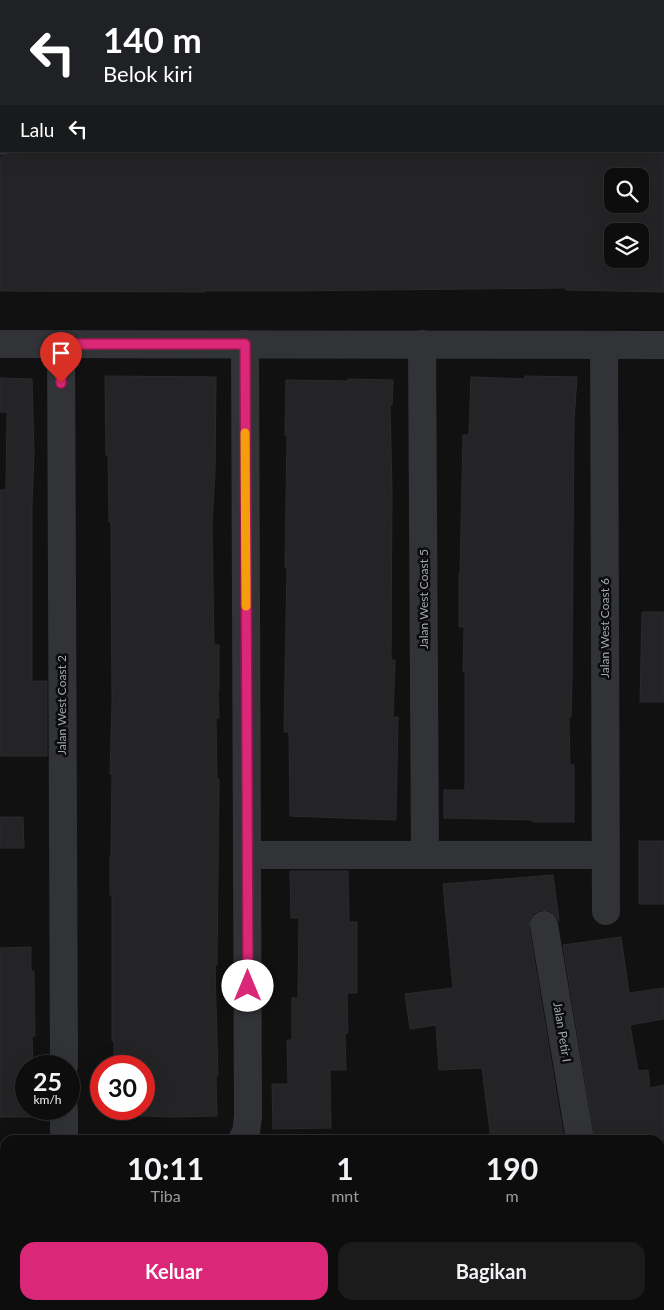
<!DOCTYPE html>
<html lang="id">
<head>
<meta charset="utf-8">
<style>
	body { margin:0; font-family:Lato,sans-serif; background:#1b1b1c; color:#f1f3f6; height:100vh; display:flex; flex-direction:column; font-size:19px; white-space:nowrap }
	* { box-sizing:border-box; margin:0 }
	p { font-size:16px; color:#9a9c9e }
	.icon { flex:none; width:28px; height:28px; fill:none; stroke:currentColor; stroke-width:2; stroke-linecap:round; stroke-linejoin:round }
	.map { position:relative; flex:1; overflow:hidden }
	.panel { position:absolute; left:0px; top:1135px; width:665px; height:175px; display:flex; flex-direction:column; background:#0d0d0e; border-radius:15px 15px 0 0; box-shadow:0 5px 20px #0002,0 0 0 1px #2d2d2e }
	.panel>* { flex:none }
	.guide { position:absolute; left:0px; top:0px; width:665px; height:152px; box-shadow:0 5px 20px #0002,0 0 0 1px #2d2d2e; background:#202124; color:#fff; overflow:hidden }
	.tools { position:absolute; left:604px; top:168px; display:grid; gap:10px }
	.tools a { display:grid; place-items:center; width:45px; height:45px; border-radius:10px; background:#0d0d0e; box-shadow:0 5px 20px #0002,0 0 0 1px #2d2d2e; font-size:25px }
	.speed { position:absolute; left:15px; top:1055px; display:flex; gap:10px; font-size:25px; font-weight:700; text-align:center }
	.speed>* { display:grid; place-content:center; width:65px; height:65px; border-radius:50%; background:#0d0d0e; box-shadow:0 5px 20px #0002,0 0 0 1px #2d2d2e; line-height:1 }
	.speed small { font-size:12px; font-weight:400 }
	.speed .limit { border:8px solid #d22; background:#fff; color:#111 }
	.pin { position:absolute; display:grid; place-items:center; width:42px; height:42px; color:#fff; margin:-51px -21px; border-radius:50% 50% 50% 0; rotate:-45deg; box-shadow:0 0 5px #0007 }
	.pin .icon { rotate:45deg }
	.me { position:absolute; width:55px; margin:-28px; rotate:0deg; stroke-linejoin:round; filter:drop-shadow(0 0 4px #0008) }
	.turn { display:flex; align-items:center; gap:18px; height:105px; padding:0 20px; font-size:22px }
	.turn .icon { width:65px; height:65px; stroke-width:2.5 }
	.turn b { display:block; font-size:35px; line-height:42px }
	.then { display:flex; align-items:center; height:48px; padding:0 20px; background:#0003; gap:10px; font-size:19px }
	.eta { display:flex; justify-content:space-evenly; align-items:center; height:85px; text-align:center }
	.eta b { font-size:30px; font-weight:700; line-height:35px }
	.cta { display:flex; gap:10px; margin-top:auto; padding:10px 20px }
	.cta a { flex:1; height:58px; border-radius:15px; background:#db2777; color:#fff; font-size:20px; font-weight:700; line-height:58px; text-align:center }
	.cta a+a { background:#1b1b1c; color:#f1f3f6 }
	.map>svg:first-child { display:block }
</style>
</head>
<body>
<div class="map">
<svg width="664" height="1310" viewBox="0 0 664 1310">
	<rect width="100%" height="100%" fill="#111112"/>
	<g fill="#242426" stroke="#2b2b2e" fill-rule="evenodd">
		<path d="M664,151V292L566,290V288L288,291H205V292L0,291V157L11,152ZM612,176H640V204H612ZM612,231H640V259H612Z"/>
		<path d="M105,376L216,377L215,472L212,524L214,645H219V690H218L219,718H216L217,779H219L217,965H215L218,1076H216L217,1116L173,1117L113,1115V1109H144V1066H114V1041H112V895H110V856H111L112,774H110L112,702L111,522H109L108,455H106Z"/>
		<path d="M525,376L577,377L574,420L572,681L571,717H569L570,765H574V822H533L532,820L444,818V790H465V671H463L464,627H459V574H460L463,435H469L471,377L525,379Z"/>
		<path d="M0,378L32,379L34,453L32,505V681H47V756H0V490H6L7,412H0Z"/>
		<path d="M348,379L393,380L392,405H390L392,491L391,660H395L393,717H398L396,820L290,816L289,732H284L287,567H285L287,435H285L286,380L348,381Z"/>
		<path d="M642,612H664V702H640Z"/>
		<path d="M0,817H23L24,848H0Z"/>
		<rect x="639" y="841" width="25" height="63"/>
		<path d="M290,871H348L349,922H357V993H347L348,1033H345L346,1070H330L331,1128L273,1129L272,1084H288L287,1040H292V998H298L299,918H291Z"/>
		<path d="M553,875L559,921L556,915L550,911L541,910L534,913L530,919L529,928L564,1140H491L482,1068L439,1070L436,1025L410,1029L405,994L453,988L443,884Z"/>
		<path d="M621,937L629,993L664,988V1019L630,1025L638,1071L648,1070L650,1088L664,1085V1140H595L563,945Z"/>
		<path d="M31,947V971H34L35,1036H32L33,1066H26V1109H34V1117H0V948Z"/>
	</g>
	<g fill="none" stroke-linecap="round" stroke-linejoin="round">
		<g stroke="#323337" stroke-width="28">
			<path d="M620,0V1"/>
			<path d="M0,141H1"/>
			<path d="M0,344L664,345"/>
			<path d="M61,344L64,1066"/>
			<path d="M422,344L425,854"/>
			<path d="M604,345L606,911"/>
			<path d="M247,855H606"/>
			<path d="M544,925L580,1140"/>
			<path d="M64,1109V1140"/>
			<path d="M242,1140L246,1132L248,1117L245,344"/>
			<path d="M0,1172H5"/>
			<path d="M660,1213L664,1212"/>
			<path d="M0,1216L5,1215"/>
			<path d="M344,1310L357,1305"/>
		</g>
		<g stroke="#4e5056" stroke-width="28">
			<path d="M0,15H1"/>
			<path d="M0,81H1"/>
		</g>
	</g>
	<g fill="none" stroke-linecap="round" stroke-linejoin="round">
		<g stroke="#8e194d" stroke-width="12">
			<path id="route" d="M61,383V344H245L248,986"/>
		</g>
		<use href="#route" stroke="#db2777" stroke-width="9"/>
		<path stroke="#f59e0b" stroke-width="9" d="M245,433L246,606"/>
	</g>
	<g text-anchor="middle" stroke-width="5" stroke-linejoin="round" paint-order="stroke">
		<g font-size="12" fill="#a2a8b3" stroke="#0c0c0d">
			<text transform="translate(424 599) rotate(-90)" y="4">Jalan West Coast 5</text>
			<text transform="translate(605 628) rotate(-90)" y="4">Jalan West Coast 6</text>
			<text transform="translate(62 705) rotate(-90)" y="4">Jalan West Coast 2</text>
			<text transform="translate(562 1032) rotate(81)" y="4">Jalan Petir I</text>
		</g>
	</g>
</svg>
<div class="tools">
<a><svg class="icon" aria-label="search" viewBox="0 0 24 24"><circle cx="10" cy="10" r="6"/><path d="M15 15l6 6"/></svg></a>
<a><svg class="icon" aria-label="layers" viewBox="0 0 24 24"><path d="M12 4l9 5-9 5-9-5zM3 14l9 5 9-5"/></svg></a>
</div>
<div class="speed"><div>25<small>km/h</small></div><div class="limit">30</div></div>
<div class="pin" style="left:61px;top:383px;background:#d93025"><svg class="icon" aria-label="arrive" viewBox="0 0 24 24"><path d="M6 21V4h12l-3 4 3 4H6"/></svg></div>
<svg class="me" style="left:248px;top:986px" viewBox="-20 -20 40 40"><circle r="19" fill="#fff"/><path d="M0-13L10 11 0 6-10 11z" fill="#db2777"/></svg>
<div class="guide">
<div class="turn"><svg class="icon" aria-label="left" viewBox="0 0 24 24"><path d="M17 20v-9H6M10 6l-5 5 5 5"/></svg><div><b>140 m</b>Belok kiri</div></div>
<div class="then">Lalu<svg class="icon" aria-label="left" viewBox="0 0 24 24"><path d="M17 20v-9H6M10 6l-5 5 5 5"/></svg></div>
</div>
<section class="panel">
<div class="eta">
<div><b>10:11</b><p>Tiba</p></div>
<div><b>1</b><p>mnt</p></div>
<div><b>190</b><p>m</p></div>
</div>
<div class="cta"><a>Keluar</a><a>Bagikan</a></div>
</section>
</div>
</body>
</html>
